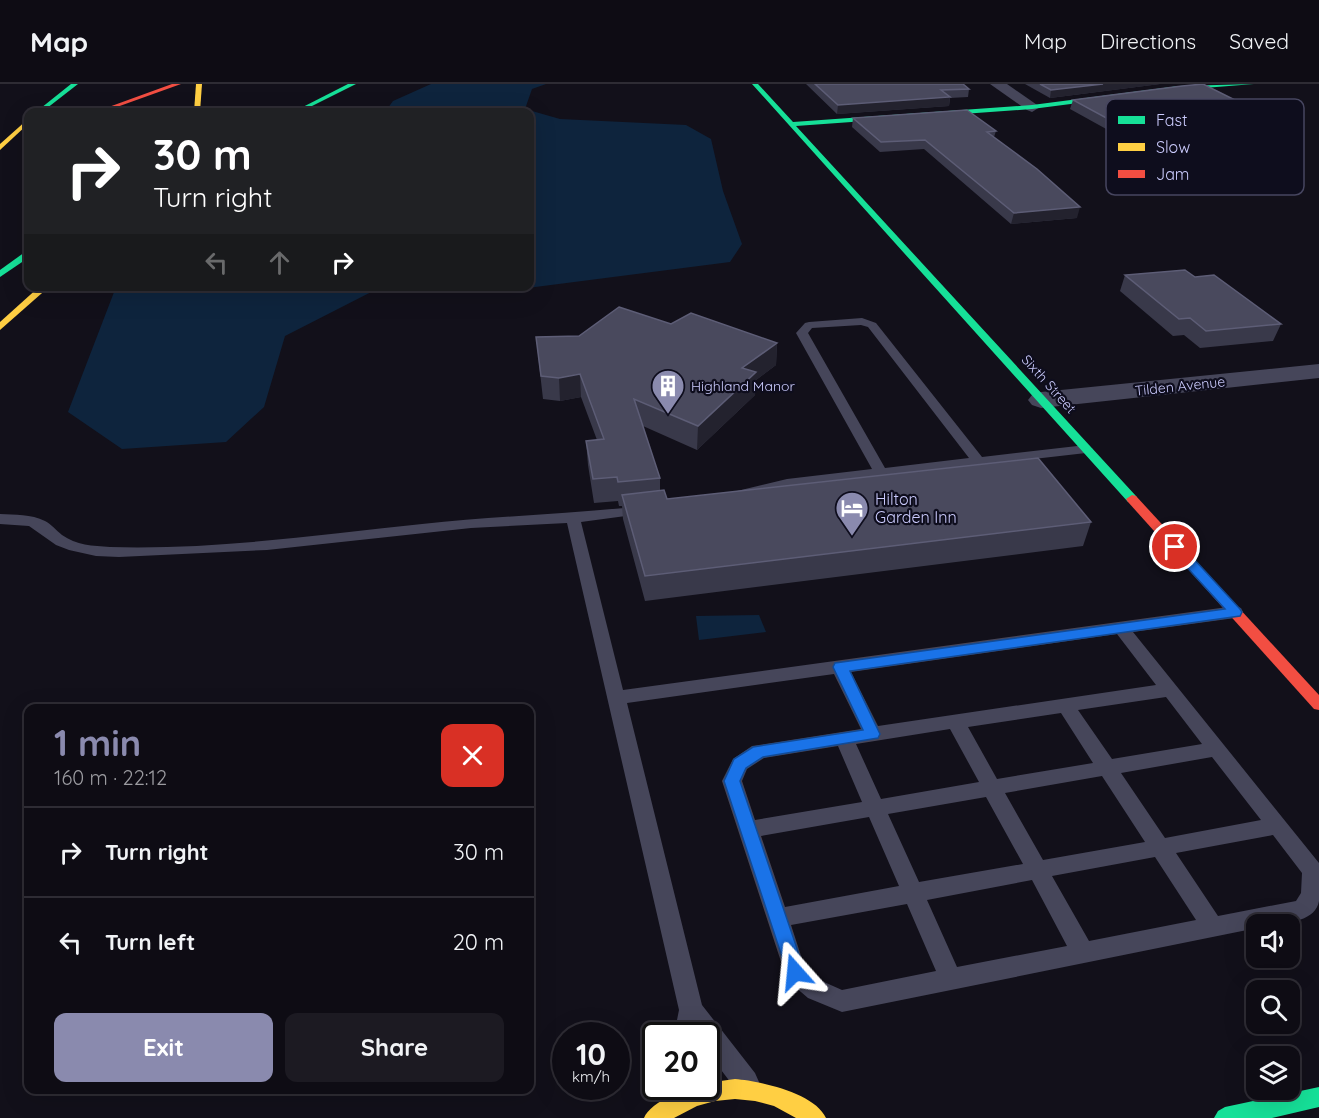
<!DOCTYPE html>
<html lang="en">
<head>
<meta charset="utf-8">
<style>
	body { margin:0; font-family:Quicksand,sans-serif; background:#1c1a22; color:#f1f3f6; height:100vh; display:flex; flex-direction:column; font-size:22px; white-space:nowrap }
	* { box-sizing:border-box; margin:0 }
	p { font-size:20px; color:#9b9ba0 }
	.icon { flex:none; width:33px; height:33px; fill:none; stroke:currentColor; stroke-width:2; stroke-linecap:round; stroke-linejoin:round }
	.map { position:relative; flex:1; overflow:hidden }
	.details { position:absolute; left:24px; top:620px; width:510px; height:390px; display:flex; flex-direction:column; background:#0e0c14; border-radius:12px; box-shadow:0 6px 24px #0002,0 0 0 2px #2e2c34 }
	.details>* { flex:none }
	.guide { position:absolute; left:24px; top:24px; width:510px; height:183px; border-radius:12px; box-shadow:0 6px 24px #0002,0 0 0 2px #2e2c34; background:#202124; color:#fff; overflow:hidden }
	.buttons { position:absolute; left:1246px; top:830px; display:grid; gap:12px }
	.buttons a { display:grid; place-items:center; width:54px; height:54px; border-radius:12px; background:#0e0c14; box-shadow:0 6px 24px #0002,0 0 0 2px #2e2c34; font-size:30px }
	.speed { position:absolute; left:552px; top:938px; display:flex; gap:12px; font-size:30px; font-weight:700; text-align:center }
	.speed>* { display:grid; place-content:center; width:78px; height:78px; border-radius:50%; background:#0e0c14; box-shadow:0 6px 24px #0002,0 0 0 2px #2e2c34; line-height:1 }
	.speed small { font-size:15px; font-weight:400 }
	.speed .limit { border:3px solid #111; border-radius:9px; background:#fff; color:#111 }
	.pin { position:absolute; display:grid; place-items:center; width:51px; height:51px; color:#fff; margin:-26px; border:3px solid #fff; border-radius:50%; box-shadow:0 2px 6px #0007 }
	.me { position:absolute; width:66px; margin:-33px; rotate:342deg; stroke-linejoin:round; filter:drop-shadow(0 0 4px #0008) }
	.turn { display:flex; align-items:center; gap:21px; height:126px; padding:0 30px; font-size:27px }
	.turn .icon { width:78px; height:78px; stroke-width:2.5 }
	.turn b { display:block; font-size:42px; line-height:51px }
	.lanes { display:flex; align-items:center; height:57px; padding:0 30px; background:#0003; justify-content:center; gap:30px; direction:ltr }
	.lanes .off { opacity:.35 }
	.round { display:grid; place-items:center; flex:none; width:63px; height:63px; border-radius:12px; background:#1c1a22 }
	.headline { display:flex; align-items:center; justify-content:space-between; height:102px; padding:0 30px }
	h1 { font-size:36px; font-weight:700; line-height:45px; color:#8a8aae }
	.button { display:flex; gap:12px; margin-top:auto; padding:12px 30px }
	.button a { flex:1; height:69px; border-radius:12px; background:#8a8aae; color:#fff; font-size:24px; font-weight:700; line-height:69px; text-align:center }
	.button a+a { background:#1c1a22; color:#f1f3f6 }
	ul { padding:0; list-style:none }
	li { display:flex; align-items:center; gap:18px; height:90px; padding:0 30px; border-top:2px solid #2e2c34 }
	li div { flex:1 }
	li b { display:block; font-size:22px }
	li em { font-style:normal }
	header { display:flex; align-items:center; gap:36px; box-sizing:border-box; height:84px; padding:0 30px; background:#0e0c14; border-bottom:2px solid #2e2c34 }
	header strong { font-size:28px }
	nav { display:flex; gap:33px; margin-inline-start:auto; font-size:21px }
	.map>svg:first-child { display:block }
</style>
</head>
<body>
<header>
<strong>Map</strong>
<nav><a>Map</a><a>Directions</a><a>Saved</a></nav>
</header>
<div class="map">
<svg width="1319" height="1034" viewBox="0 0 1319 1034">
	<rect width="100%" height="100%" fill="#12101a"/>
	<g fill="#0e243d">
		<path d="M431,0H546L532,5L525,25L560,35L686,41L711,55L723,107L742,160L730,178L489,209L379,204L285,252L264,323L226,358L122,365L68,328L116,203L530,202V28H385L393,17Z"/>
		<path d="M759,531L766,548L699,556L696,532Z"/>
	</g>
	<g fill="none" stroke-linecap="round" stroke-linejoin="round">
		<g fill="#46465a" fill-rule="evenodd">
			<path d="M862,234L876,239L982,373L1086,361L1093,365L1086,369L787,403L742,414L737,413L735,410L737,407L787,395L872,385L796,249L805,239L809,238ZM861,241L868,243L969,374L885,384L808,249L812,244Z"/>
			<path d="M643,422L648,423L650,426L648,429L581,438L623,606L1235,522L1241,524L1243,528L1241,532L1235,534L1133,548L1319,779C1319,791 1319,805 1319,817C1315,841 1276,840 1257,840V844L842,928L808,914L787,896L722,697L733,675L752,662L861,645L834,590L627,619L702,921L755,989L759,998L755,1007L746,1011L737,1007L706,966V951H674L679,926L567,439L471,444L267,466L119,473L96,472L69,466L56,461L29,442L0,440V430C15,431 31,430 45,437C51,440 56,446 62,451C76,461 93,462 110,463C214,466 318,451 422,440C495,432 569,430 643,422ZM1117,550L1156,601L878,642L851,588ZM1166,613L1202,660L1112,675L1078,626ZM1061,629L1093,679L997,695L968,643ZM950,645L979,698L881,715L856,660ZM838,662L862,718L755,736L742,697L747,685L764,674ZM1212,673L1261,736L1165,754L1121,689ZM1102,692L1145,758L1043,776L1005,709ZM986,713L1023,780L919,798L888,730ZM869,733L899,802L785,823L761,752ZM1273,751L1302,789L1301,809L1296,817L1218,832L1176,769ZM1155,773L1196,836L1089,857L1052,792ZM1032,796L1067,862L957,883L927,816ZM907,820L936,887L842,906L824,898L804,881L791,841Z"/>
		</g>
		<g fill="#46465a" fill-rule="evenodd">
			<path d="M990,0H1007L1040,23L1032,28L1027,26Z"/>
			<path d="M1319,280V294L1041,324L1032,321L1028,316L1032,311L1041,308Z"/>
		</g>
		<g fill="#16e098" fill-rule="evenodd">
			<path d="M71,0H78L42,28H36Z"/>
			<path d="M348,0H356L300,28H293Z"/>
			<path d="M752,0H758L793,38L1032,21L1179,2L1254,0L1179,6L1032,25L796,42L1136,412L1138,415L1136,418H1128Z"/>
			<path d="M25,168H28V174L0,193V186Z"/>
			<path d="M1319,1003V1023L1272,1034H1214L1218,1027L1225,1023Z"/>
		</g>
		<g fill="#ffcf43" fill-rule="evenodd">
			<path d="M196,0H202L200,28H194Z"/>
			<path d="M28,35V40L0,66V60Z"/>
			<path d="M40,202H50L0,246V238Z"/>
			<path d="M735,995C760,997 815,1009 826,1034H796L774,1022L755,1017L735,1015L715,1017L697,1022L674,1034H644C651,1017 689,1002 706,1002V999Z"/>
		</g>
		<g fill="#f24e42" fill-rule="evenodd">
			<path d="M172,0H181L103,28H95Z"/>
			<path d="M1132,411L1136,412L1319,611V626L1314,625L1128,418L1126,415Z"/>
		</g>
	</g>
	<g fill="#39394a">
		<path d="M806,0H963L969,5L968,13L950,14L949,22L837,30Z"/>
		<path d="M1025,0H1160L1050,14Z"/>
		<path d="M1073,16L1251,24L1248,33L1108,46L1070,25Z"/>
		<path d="M853,34L996,47L994,53L1077,134L1011,140L924,65L880,68L852,43Z"/>
		<path d="M1125,191L1195,193L1281,240L1273,257L1200,264L1184,251L1173,252L1120,207Z"/>
		<path d="M671,240L777,259L776,281L756,296L755,311L697,366L643,342L660,394V407L667,415L1091,438L1083,462L645,517L623,435L622,422H619L618,417L594,419L588,381L586,357L597,356L581,313L560,317L543,315L536,253L579,252Z"/>
	</g>
	<g fill="#23222e">
		<path d="M1103,0H1160L1050,14L1051,6Z"/>
		<path d="M950,13L949,22L837,30L838,21Z"/>
		<path d="M1251,24L1248,33L1108,46L1110,36Z"/>
		<path d="M1080,123L1077,134L1011,140L1014,129Z"/>
		<path d="M777,259L776,281L756,296L755,311L697,366L698,342L742,284Z"/>
		<path d="M580,290L581,313L560,317L559,294Z"/>
	</g>
	<g fill="#49495d" stroke="#5d5d76" stroke-width="1.5">
		<path d="M815,0H963L969,5L941,6L950,13L838,21Z"/>
		<path d="M1040,0H1103L1051,6Z"/>
		<path d="M1203,0L1251,24L1110,36L1073,16L1182,2Z"/>
		<path d="M967,26L996,47L987,48L1037,85L1080,123L1014,129L925,56L881,58L853,34Z"/>
		<path d="M1185,186L1195,193L1214,191L1281,240L1206,247L1190,234L1179,235L1125,191Z"/>
		<path d="M619,223L671,240L691,229L777,259L742,284L756,288L698,342L634,315L660,394L618,398L617,393L593,395L586,357L604,355L580,290L559,294L541,292L536,253L579,252Z"/>
		<path d="M1038,374L1091,438L645,492L622,411L664,406L667,415Z"/>
	</g>
	<path fill="#1a73e8" stroke="#114b97" stroke-width="1.5" d="M1175,459L1180,460L1240,525L1242,528L1240,532L850,587L880,650L878,654L763,673L746,684L740,697L805,888L802,894L795,897L789,894L724,697L734,675L753,663L863,646L833,583L835,579L1225,525L1171,466L1169,463L1171,460Z"/>
	<defs>
		<g id="building-pin" transform="scale(1.725)"><path d="M0 17L-7.5 6A9.5 9.5 0 1 1 7.5 6Z" fill="#8a8aae" stroke="#0e0d1d"/><path d="M-4-6H4V6H1V3H-1V6H-4ZM-2.5-4.3h1.7v1.8h-1.7ZM.8-4.3h1.7v1.8H.8ZM-2.5-1h1.7V.8h-1.7ZM.8-1h1.7V.8H.8Z" fill="#fff"/></g>
		<g id="hotel-pin" transform="scale(1.725)"><path d="M0 17L-7.5 6A9.5 9.5 0 1 1 7.5 6Z" fill="#8a8aae" stroke="#0e0d1d"/><path d="M-6-4.5h1.5V1H6V5H4.5V3h-9V5H-6ZM-4 0a1.8 1.8 0 1 1 3.6 0ZM.5 0V-2.5h3Q6-2.5 6 0Z" fill="#fff"/></g>
	</defs>
	<g fill-rule="evenodd">
		<use href="#building-pin" x="668" y="302"/>
		<use href="#hotel-pin" x="852" y="424"/>
	</g>
	<g text-anchor="middle" stroke-width="4.5" stroke-linejoin="round" paint-order="stroke">
		<g font-size="14" fill="#cbcbfd" stroke="#0e0d1d">
			<text transform="translate(1049 300) rotate(48)" y="5">Sixth Street</text>
			<text transform="translate(1180 302) rotate(-6)" y="5">Tilden Avenue</text>
		</g>
		<g font-size="14" fill="#cbcbfd" stroke="#0e0d1d" text-anchor="start">
			<text x="691" y="307">Highland Manor</text>
		</g>
		<g font-size="16" fill="#cbcbfd" stroke="#0e0d1d" text-anchor="start">
			<text x="875" y="421">Hilton<tspan x="875" dy="18">Garden Inn</tspan></text>
		</g>
	</g>
	<rect x="1106" y="15" width="198" height="96" rx="9" fill="#0e0d1d" stroke="#474660" stroke-width="1.5"/>
	<rect x="1118" y="32" width="27" height="8" fill="#16e098"/>
	<rect x="1118" y="59" width="27" height="8" fill="#ffcf43"/>
	<rect x="1118" y="86" width="27" height="8" fill="#f24e42"/>
	<g font-size="16" fill="#cbcbfd">
		<text x="1156" y="42">Fast</text>
		<text x="1156" y="69">Slow</text>
		<text x="1156" y="96">Jam</text>
	</g>
</svg>
<div class="buttons">
<a><svg class="icon" aria-label="sound" viewBox="0 0 24 24"><path d="M4 9h4l5-4v14l-5-4H4zM17 9q2 3 0 6"/></svg></a>
<a><svg class="icon" aria-label="search" viewBox="0 0 24 24"><circle cx="10" cy="10" r="6"/><path d="M15 15l6 6"/></svg></a>
<a><svg class="icon" aria-label="layers" viewBox="0 0 24 24"><path d="M12 4l9 5-9 5-9-5zM3 14l9 5 9-5"/></svg></a>
</div>
<div class="speed"><div>10<small>km/h</small></div><div class="limit">20</div></div>
<div class="pin" style="left:1175px;top:463px;background:#d93025"><svg class="icon" aria-label="arrive" viewBox="0 0 24 24"><path d="M6 21V4h12l-3 4 3 4H6"/></svg></div>
<svg class="me" style="left:795px;top:888px" viewBox="-20 -20 40 40"><path d="M0-17L14 15 0 8-14 15z" fill="#1a73e8" stroke="#fff" stroke-width="4"/></svg>
<div class="guide">
<div class="turn"><svg class="icon" aria-label="right" viewBox="0 0 24 24"><path d="M7 20v-9h11M14 6l5 5-5 5"/></svg><div><b>30 m</b>Turn right</div></div>
<div class="lanes"><svg class="icon off" aria-label="left" viewBox="0 0 24 24"><path d="M17 20v-9H6M10 6l-5 5 5 5"/></svg><svg class="icon off" aria-label="ahead" viewBox="0 0 24 24"><path d="M12 20V5M6 11l6-6 6 6"/></svg><svg class="icon" aria-label="right" viewBox="0 0 24 24"><path d="M7 20v-9h11M14 6l5 5-5 5"/></svg></div>
</div>
<section class="details">
<div class="headline"><div><h1>1 min</h1><p>160 m · 22:12</p></div><a class="round" style="background:#d93025;color:#fff"><svg class="icon" aria-label="close" viewBox="0 0 24 24"><path d="M6 6l12 12M18 6L6 18"/></svg></a></div>
<ul>
<li><svg class="icon" aria-label="right" viewBox="0 0 24 24"><path d="M7 20v-9h11M14 6l5 5-5 5"/></svg><div><b>Turn right</b></div><em>30 m</em></li>
<li><svg class="icon" aria-label="left" viewBox="0 0 24 24"><path d="M17 20v-9H6M10 6l-5 5 5 5"/></svg><div><b>Turn left</b></div><em>20 m</em></li>
</ul>
<div class="button"><a>Exit</a><a>Share</a></div>
</section>
</div>
</body>
</html>
